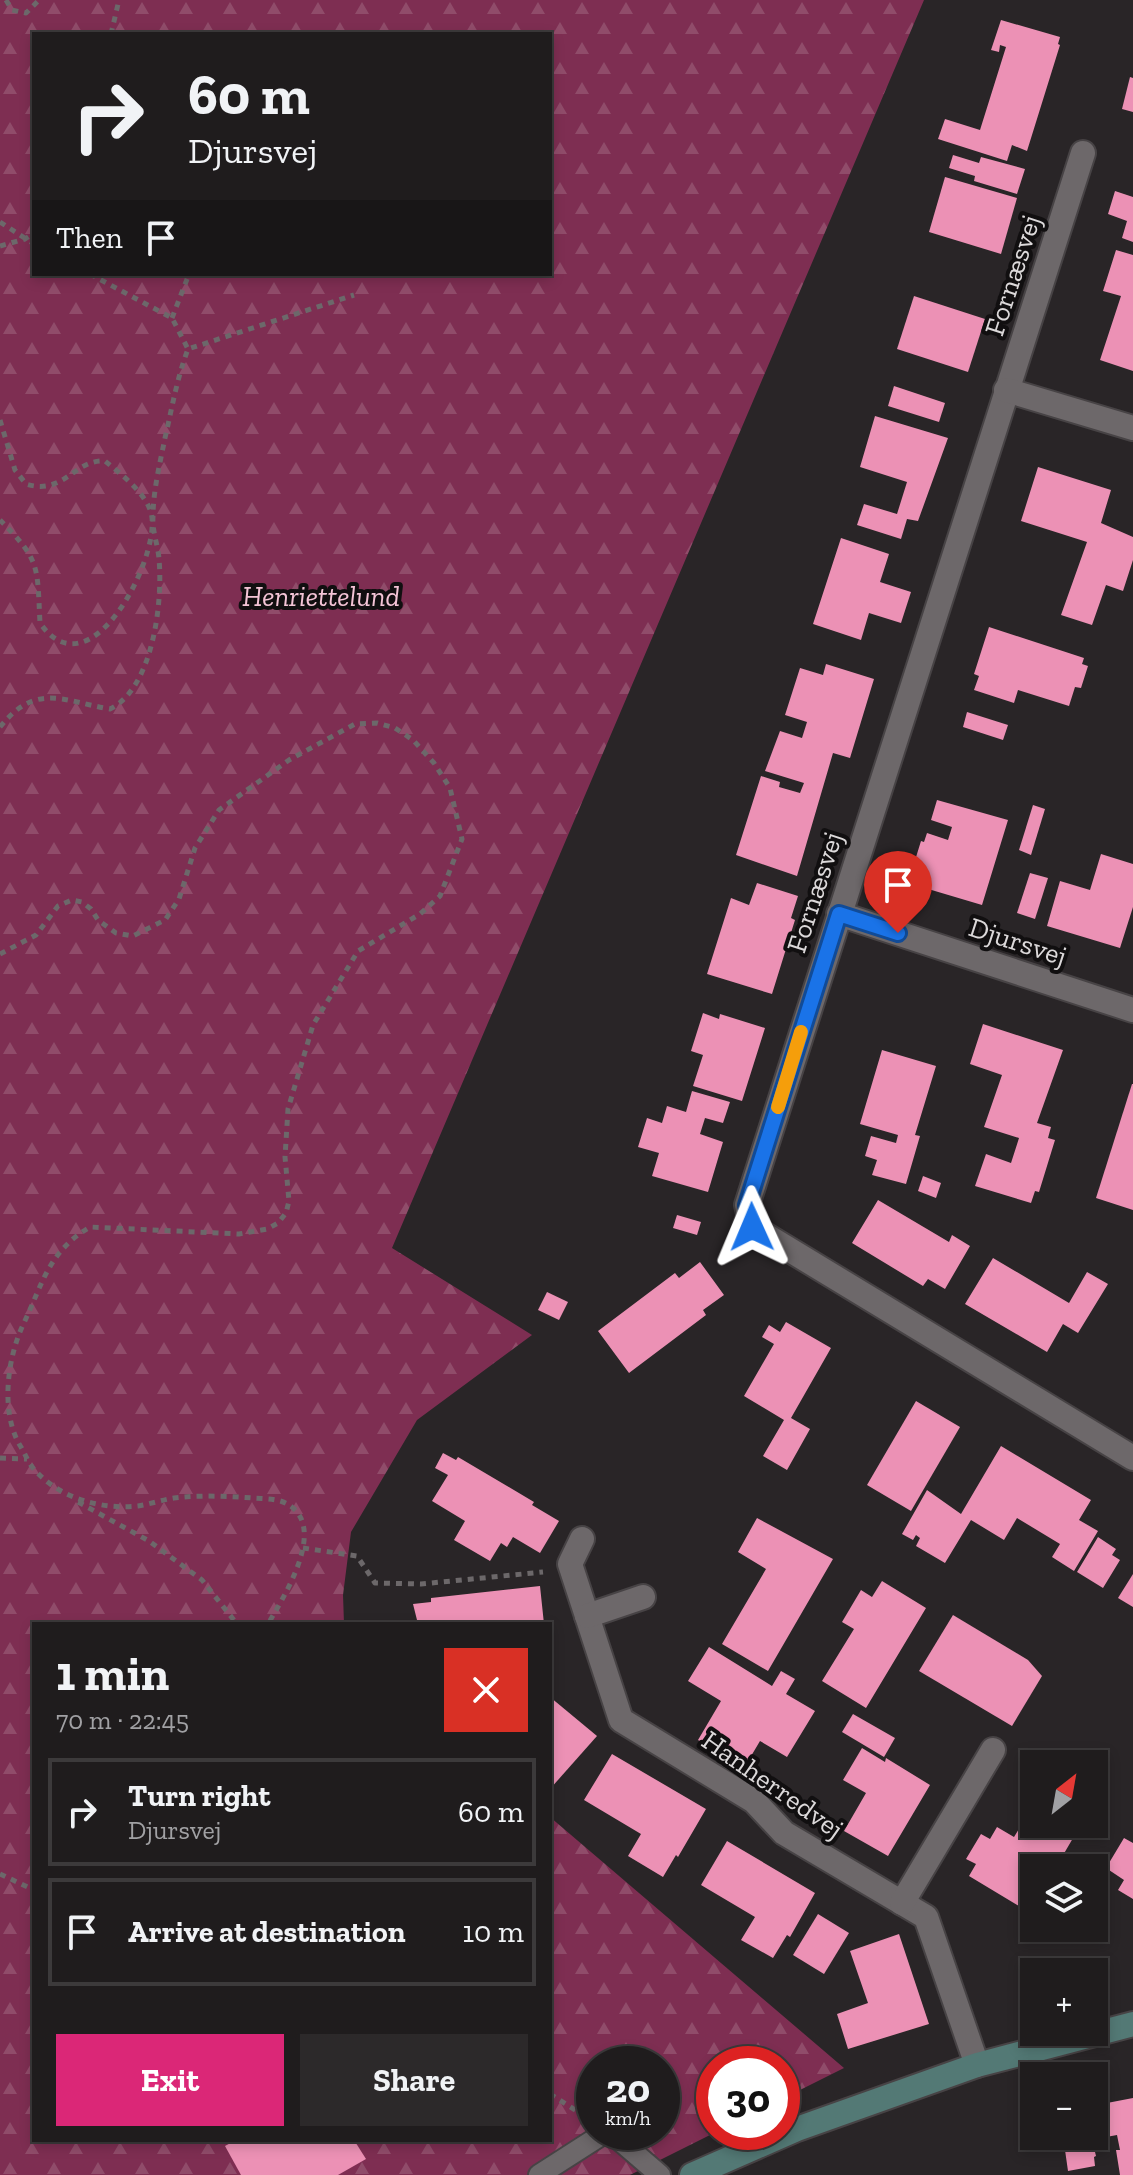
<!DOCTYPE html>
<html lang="en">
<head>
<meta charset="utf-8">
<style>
	body { margin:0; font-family:"Zilla Slab",serif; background:#2c292a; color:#f1f3f6; height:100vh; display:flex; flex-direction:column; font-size:30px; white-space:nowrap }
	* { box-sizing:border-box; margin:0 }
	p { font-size:26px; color:#a1a1a4 }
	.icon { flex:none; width:44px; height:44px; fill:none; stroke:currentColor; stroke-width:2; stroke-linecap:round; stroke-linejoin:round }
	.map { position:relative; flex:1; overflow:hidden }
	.side { position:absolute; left:32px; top:1622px; width:520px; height:520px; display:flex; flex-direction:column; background:#1f1c1d; border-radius:0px; box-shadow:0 4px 12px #0003,0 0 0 2px #3c3a3b }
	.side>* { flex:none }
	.top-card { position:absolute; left:32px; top:32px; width:520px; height:244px; border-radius:0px; box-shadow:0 4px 12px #0003,0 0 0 2px #3c3a3b; background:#1f1c1d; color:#f1f3f6; overflow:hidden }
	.needle { width:52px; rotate:31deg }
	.buttons { position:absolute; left:1020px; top:1750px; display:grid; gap:16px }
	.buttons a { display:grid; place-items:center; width:88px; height:88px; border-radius:0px; background:#1f1c1d; box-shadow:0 4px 12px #0003,0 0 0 2px #3c3a3b; font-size:40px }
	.speed { position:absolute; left:576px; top:2046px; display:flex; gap:16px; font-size:40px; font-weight:700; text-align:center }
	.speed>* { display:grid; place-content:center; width:104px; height:104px; border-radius:50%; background:#1f1c1d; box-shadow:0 4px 12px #0003,0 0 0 2px #3c3a3b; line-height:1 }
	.speed small { font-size:20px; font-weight:400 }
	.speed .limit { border:12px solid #d22; background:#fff; color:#111 }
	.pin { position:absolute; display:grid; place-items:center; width:68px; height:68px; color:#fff; margin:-82px -34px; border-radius:50% 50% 50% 0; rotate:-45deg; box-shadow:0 0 8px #0007 }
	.pin .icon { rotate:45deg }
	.me { position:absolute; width:88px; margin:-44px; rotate:359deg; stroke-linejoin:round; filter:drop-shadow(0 0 6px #0008) }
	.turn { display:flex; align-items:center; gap:28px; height:168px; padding:0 24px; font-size:36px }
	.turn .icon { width:104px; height:104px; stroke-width:2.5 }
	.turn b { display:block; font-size:56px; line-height:68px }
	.then { display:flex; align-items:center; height:76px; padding:0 24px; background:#0003; gap:16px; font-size:30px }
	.round { display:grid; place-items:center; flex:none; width:84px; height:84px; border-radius:0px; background:#2c292a }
	.headline { display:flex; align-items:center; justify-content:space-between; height:136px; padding:0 24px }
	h1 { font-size:48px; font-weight:800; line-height:60px }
	.primary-button { display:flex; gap:16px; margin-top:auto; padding:16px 24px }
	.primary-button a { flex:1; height:92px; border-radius:0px; background:#db2777; color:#fff; font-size:32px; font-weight:800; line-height:92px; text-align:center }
	.primary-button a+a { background:#2c292a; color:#f1f3f6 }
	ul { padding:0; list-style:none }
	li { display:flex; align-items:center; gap:24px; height:108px; margin:0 16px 12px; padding:0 8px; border:4px solid #3c3a3b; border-radius:0px }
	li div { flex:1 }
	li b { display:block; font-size:30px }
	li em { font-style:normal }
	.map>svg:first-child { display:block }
</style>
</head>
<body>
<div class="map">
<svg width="1133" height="2175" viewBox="0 0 1133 2175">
	<defs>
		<pattern id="forest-firs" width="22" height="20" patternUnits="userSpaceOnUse" patternTransform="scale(2)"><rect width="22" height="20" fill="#7e2e52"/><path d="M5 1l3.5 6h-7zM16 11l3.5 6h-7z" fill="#904c6a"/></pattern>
	</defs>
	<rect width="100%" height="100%" fill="#292527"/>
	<path fill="url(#forest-firs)" fill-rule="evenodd" d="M0,0H924L392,1248L532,1335L417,1420L351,1532L343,1595L344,1624H34V2140H550V1817L844,2068L782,2099V2064H714L716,2132L630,2175H0ZM34,34H550V274H34ZM594,2064H662V2132H594Z"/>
	<g fill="#ec91b5">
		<path d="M1001,20L1060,37L1058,44L1060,45L1027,151L1012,145L1007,161L938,139L945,119L980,130L1006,47L1000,45L999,52L991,50Z"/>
		<path d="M1130,77L1133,78V112L1122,109Z"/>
		<path d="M953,155L979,163L981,157L1025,169L1017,194L974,181L975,176L949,168Z"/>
		<path d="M945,177L1017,198L1001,254L929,232Z"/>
		<path d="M1115,191L1133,197V242L1122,238L1127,221L1108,214Z"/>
		<path d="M1116,250L1133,255V371L1100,360L1121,296L1103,291Z"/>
		<path d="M914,296L985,319L968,372L897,349Z"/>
		<path d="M894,386L945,403L939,422L888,406Z"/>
		<path d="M875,416L948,438L918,521L907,519L901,539L857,525L864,504L897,514L907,482L860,467Z"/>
		<path d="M1038,467L1111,490L1101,523L1133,537V560L1123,591L1106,585L1092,625L1061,615L1087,542L1021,521Z"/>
		<path d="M841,538L889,554L880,582L911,592L901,623L869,613L861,640L813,624Z"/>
		<path d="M989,627L1084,658L1082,664L1088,666L1081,688L1075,687L1069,706L1018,690L1014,703L974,690L979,676L974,674Z"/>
		<path d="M826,664L874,679L850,758L833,753L797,876L736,855L761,776L780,782L779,787L800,793L804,783L765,771L780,731L802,738L807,722L785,715L800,668L823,675Z"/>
		<path d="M967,712L1008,725L1003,740L963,727Z"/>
		<path d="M937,800L1008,820L982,905L908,883L921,841L924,842L927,833L948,840L952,827L931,820Z"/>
		<path d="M1033,805L1045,809L1031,855L1019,850Z"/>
		<path d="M1101,854L1133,864V907L1120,948L1047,926L1060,881L1090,890Z"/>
		<path d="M1030,873L1048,878L1035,919L1017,913Z"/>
		<path d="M757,883L798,896L791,918L795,920L772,994L707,974L731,898L749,905Z"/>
		<path d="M703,1013L719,1019L720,1014L765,1028L742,1101L693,1086L703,1055L691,1051Z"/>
		<path d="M983,1024L1063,1050L1037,1123L1051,1127L1048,1138L1055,1140L1039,1192L1035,1191L1031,1203L975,1186L986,1154L1011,1163L1019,1138L984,1127L1002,1075L970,1064Z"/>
		<path d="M882,1050L936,1066L915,1135L920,1136L906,1184L872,1175L877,1160L865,1156L871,1136L896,1143L898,1135L860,1124Z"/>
		<path d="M1132,1084H1133V1210L1096,1198Z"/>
		<path d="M692,1091L730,1102L723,1123L705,1118L700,1134L723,1142L708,1192L652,1176L659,1153L638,1147L647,1118L662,1123L667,1106L686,1112Z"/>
		<path d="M923,1176L941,1183L936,1198L918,1191Z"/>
		<path d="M878,1200L949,1242L952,1235L970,1246L945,1289L928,1279L923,1286L852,1243Z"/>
		<path d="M677,1215L701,1222L697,1235L673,1228Z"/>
		<path d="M993,1258L1069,1303L1087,1272L1108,1284L1078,1333L1063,1324L1047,1352L965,1304Z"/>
		<path d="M700,1262L724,1295L703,1310L706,1315L629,1373L598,1331L675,1273L679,1278Z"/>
		<path d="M547,1292L568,1302L559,1320L538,1310Z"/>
		<path d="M786,1322L831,1348L791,1418L810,1429L787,1470L763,1456L784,1420L744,1396L774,1344L762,1337L769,1325L780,1332Z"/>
		<path d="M916,1401L960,1427L911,1511L867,1485Z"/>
		<path d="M1001,1446L1091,1500L1079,1520L1098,1531L1074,1571L1052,1557L1060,1544L1017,1518L1004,1540L971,1520L945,1563L916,1546L920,1538L916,1535L913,1540L902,1534L927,1490L961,1514Z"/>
		<path d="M443,1453L456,1460L458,1457L534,1502L532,1505L559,1521L540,1553L513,1537L507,1547L501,1543L490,1561L454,1540L465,1521L432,1501L448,1475L435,1468Z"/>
		<path d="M757,1518L833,1559L768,1671L722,1644L766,1569L738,1552Z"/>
		<path d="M1098,1537L1116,1549L1112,1555L1120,1560L1103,1588L1077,1572Z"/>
		<path d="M1133,1574V1607L1118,1598Z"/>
		<path d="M882,1581L926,1608L866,1708L822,1681L854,1629L842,1622L861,1590L872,1597Z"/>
		<path d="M540,1586L544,1624H418L413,1604L431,1602V1598Z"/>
		<path d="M953,1615L1028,1660L1042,1676L1012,1726L919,1671Z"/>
		<path d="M709,1647L772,1686L781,1671L795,1679L786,1694L815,1711L787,1757L760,1741L744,1768L698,1740L721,1701L688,1681Z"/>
		<path d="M550,1697L597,1736L550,1789Z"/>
		<path d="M853,1714L895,1738L884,1757L842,1732Z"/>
		<path d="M862,1748L885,1762L886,1758L930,1785L888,1856L844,1831L866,1793L843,1780Z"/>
		<path d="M1044,1752L1064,1764H1037Z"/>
		<path d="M612,1754L706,1809L678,1857L676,1855L663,1877L628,1856L641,1834L584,1800Z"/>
		<path d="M1034,1770V1824H1089L1081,1837L1076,1833L1059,1862L1062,1864L1060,1868H1034L1032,1914L969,1876L976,1864L966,1859L981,1834L990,1839L997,1827L1014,1837L1033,1806L1018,1797Z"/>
		<path d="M1094,1782L1109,1791L1094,1816Z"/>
		<path d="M1124,1838L1133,1843V1899L1118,1890L1124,1880L1106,1868Z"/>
		<path d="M727,1841L815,1893L790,1937L787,1935L773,1958L741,1940L755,1917L701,1885Z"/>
		<path d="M818,1914L849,1933L824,1974L793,1955Z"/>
		<path d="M899,1934L929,2024L848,2049L837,2014L868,2003L850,1951Z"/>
		<path d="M1133,2098V2175H1120L1116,2150H1120L1117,2135L1090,2140L1092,2152H1095L1096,2156L1094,2157L1095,2166L1068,2171L1064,2143L1079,2140L1078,2136H1094V2110L1107,2108V2103Z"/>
		<path d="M236,2140H354L366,2159L338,2175H241L225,2146Z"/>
	</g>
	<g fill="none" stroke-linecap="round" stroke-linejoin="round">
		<g stroke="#474345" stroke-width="24">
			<g id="lane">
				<path d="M610,2132L660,2175"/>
				<path d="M539,2175L606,2132"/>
			</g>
		</g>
		<g stroke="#474345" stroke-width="28">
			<g id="street">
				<path d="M1083,153L747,1205L752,1227L1133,1458"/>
				<path d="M1006,390L1133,428"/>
				<path d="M839,914L1133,1010"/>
				<path d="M582,1539L570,1564L621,1720L754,1801L784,1833L926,1917L977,2065"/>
				<path d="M587,1616L643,1597"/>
				<path d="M902,1903L993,1750"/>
			</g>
		</g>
		<g stroke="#474345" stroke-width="28">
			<path id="secondary" d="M692,2175L797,2129L977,2065L1133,2024"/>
		</g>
		<g stroke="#6c686a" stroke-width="5" stroke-dasharray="6 6" stroke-linecap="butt">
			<path d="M6,0L12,10L26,13L39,0"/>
			<path d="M111,34L119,0"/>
			<path d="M0,222L34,244"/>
			<path d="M0,246L25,239L34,233"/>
			<path d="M90,274L172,318L188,349"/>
			<path d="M172,318L189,274"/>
			<path d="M0,420L15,470L26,484C64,496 74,459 105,461C121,474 150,496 152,518C157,564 89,694 40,623C37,566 41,561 0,520"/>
			<path d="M0,727C36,682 63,701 110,709C153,688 163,602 159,559C158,545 152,531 153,517C153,491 160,463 165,438C172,408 177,378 188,349L354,295"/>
			<path d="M0,954L36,935L58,906L72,900L82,902L91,909L98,920L116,933L133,936L165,920L179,899L195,848L219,810L289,760L355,724L377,723L395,728L413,740L434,763L450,788L462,839L440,896L420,914L358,951L313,1025L288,1109L285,1157L289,1201L286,1213L278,1223L267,1229L239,1234L90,1227C48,1252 43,1283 23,1325C7,1359 0,1414 21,1447C25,1454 28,1462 33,1468C58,1498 101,1510 138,1506C150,1504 162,1500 174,1498C200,1495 227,1496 253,1498C267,1499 282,1498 293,1508C324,1534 283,1598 268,1624"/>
			<path d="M0,1458L27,1459"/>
			<path d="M78,1502L149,1541L202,1580L237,1624"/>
			<path d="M303,1548L357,1556L375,1583L421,1584L543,1572"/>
			<path d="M0,1874L34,1890"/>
			<path d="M550,2094L583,2115"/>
		</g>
		<use href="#lane" stroke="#6d686a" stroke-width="20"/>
		<use href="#street" stroke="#6d686a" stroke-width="24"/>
		<use href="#secondary" stroke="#537975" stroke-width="24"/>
	</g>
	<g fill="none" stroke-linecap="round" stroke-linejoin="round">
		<g stroke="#114b97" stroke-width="20">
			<path id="route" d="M752,1227L747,1205L839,914L898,933"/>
		</g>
		<use href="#route" stroke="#1a73e8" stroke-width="14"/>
		<path stroke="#f59e0b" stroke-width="14" d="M778,1107L801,1032"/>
	</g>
	<g text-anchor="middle" stroke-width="8" stroke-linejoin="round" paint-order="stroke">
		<g font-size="28" fill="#dcd9da" stroke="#110f10">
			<text transform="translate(1012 275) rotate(-72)" y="10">Fornæsvej</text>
			<text transform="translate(814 892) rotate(-72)" y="10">Fornæsvej</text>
			<text transform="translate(1018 941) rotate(18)" y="10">Djursvej</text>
			<text transform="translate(773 1784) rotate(35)" y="10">Hanherredvej</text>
		</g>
		<g font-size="28" font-style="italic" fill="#f4c4d6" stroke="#110f10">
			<text x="321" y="606">Henriettelund</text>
		</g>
	</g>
</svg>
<div class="buttons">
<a><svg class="needle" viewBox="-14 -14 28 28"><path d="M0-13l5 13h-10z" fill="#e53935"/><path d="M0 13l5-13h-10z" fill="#a1a1a4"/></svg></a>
<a><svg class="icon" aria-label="layers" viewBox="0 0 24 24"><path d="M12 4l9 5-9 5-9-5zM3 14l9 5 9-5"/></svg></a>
<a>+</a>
<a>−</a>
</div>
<div class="speed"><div>20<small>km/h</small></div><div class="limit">30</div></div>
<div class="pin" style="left:898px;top:933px;background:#d93025"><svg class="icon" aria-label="arrive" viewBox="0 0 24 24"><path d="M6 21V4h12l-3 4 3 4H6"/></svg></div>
<svg class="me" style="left:752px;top:1227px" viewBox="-20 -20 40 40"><path d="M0-17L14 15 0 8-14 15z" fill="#1a73e8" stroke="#fff" stroke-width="4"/></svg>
<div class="top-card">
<div class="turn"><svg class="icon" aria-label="right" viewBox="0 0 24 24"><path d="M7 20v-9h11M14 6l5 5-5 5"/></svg><div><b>60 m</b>Djursvej</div></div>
<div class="then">Then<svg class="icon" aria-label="arrive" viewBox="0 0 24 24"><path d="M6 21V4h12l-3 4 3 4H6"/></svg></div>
</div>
<section class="side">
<div class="headline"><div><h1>1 min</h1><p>70 m · 22:45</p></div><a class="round" style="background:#d93025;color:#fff"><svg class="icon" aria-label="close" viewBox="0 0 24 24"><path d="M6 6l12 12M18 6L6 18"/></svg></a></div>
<ul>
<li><svg class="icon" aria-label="right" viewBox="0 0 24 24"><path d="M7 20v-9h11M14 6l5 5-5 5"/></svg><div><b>Turn right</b><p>Djursvej</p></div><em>60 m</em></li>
<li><svg class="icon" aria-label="arrive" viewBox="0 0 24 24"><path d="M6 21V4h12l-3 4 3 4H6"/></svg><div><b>Arrive at destination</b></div><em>10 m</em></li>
</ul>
<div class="primary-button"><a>Exit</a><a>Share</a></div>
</section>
</div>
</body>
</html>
